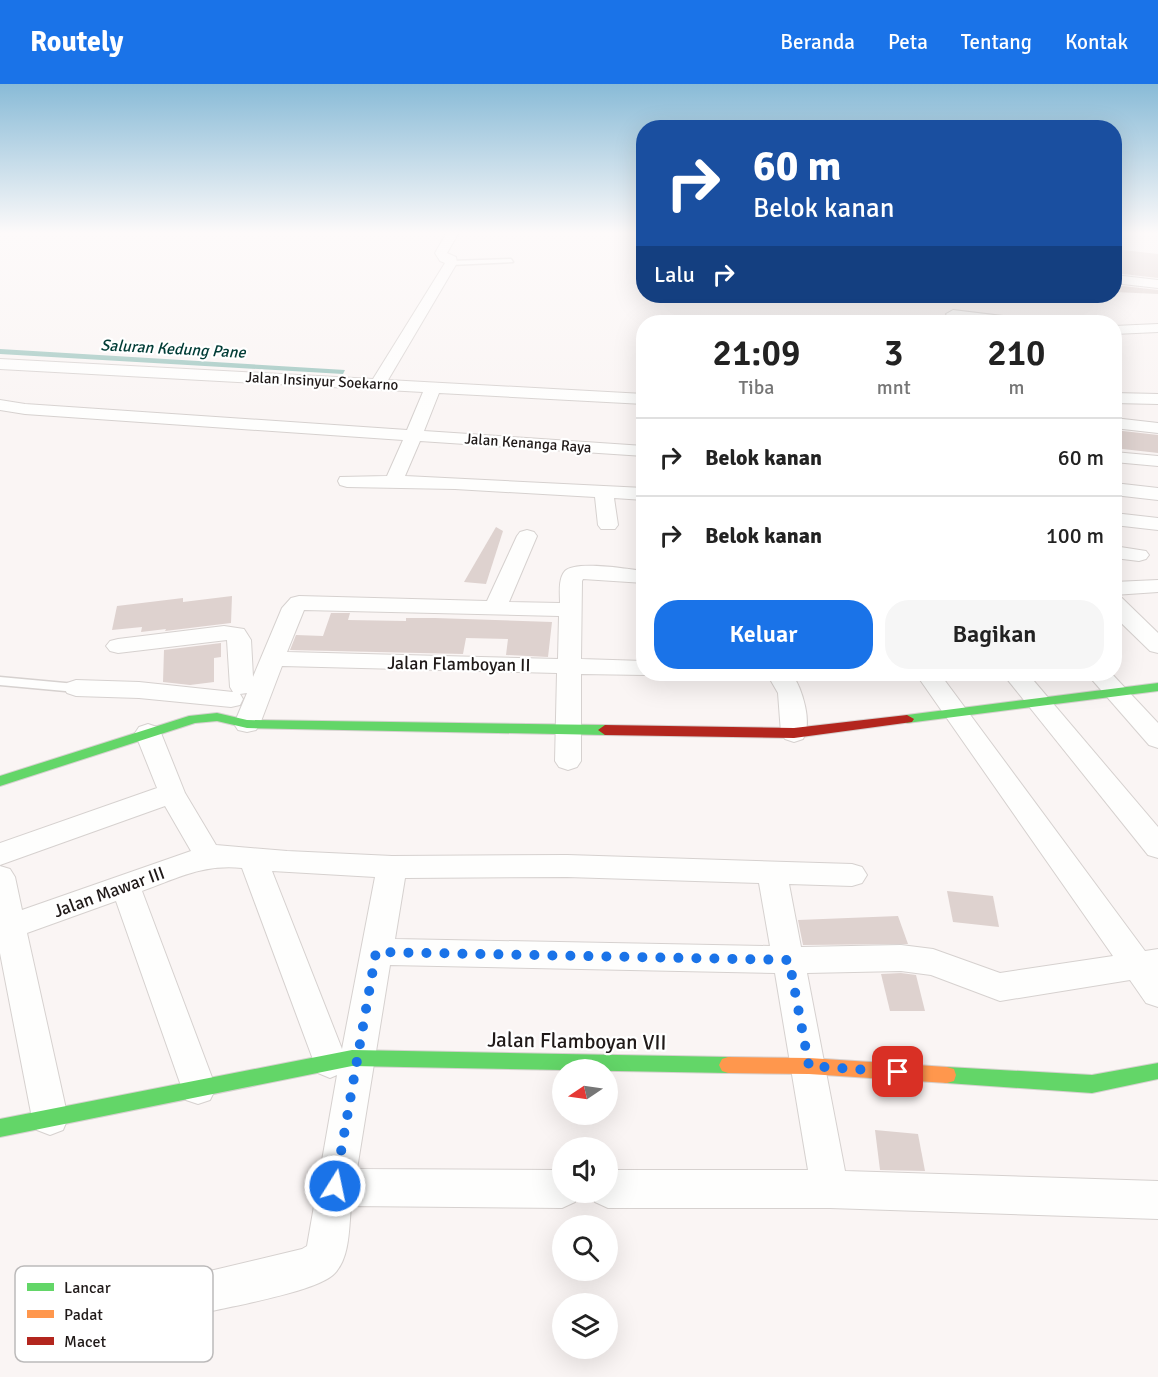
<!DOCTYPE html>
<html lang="id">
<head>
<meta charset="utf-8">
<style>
	body { margin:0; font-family:Signika,sans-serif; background:#f6f6f6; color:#222; height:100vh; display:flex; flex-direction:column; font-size:22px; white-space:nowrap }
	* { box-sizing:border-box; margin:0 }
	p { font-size:20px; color:#767676 }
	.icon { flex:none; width:33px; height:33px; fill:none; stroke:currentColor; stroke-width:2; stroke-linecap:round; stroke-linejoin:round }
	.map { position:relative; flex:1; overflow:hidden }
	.drawer { position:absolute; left:636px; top:231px; width:486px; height:366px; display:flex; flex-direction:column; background:#fff; border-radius:24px; box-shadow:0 6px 24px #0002 }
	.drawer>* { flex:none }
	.top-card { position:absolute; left:636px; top:36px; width:486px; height:183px; border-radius:24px; box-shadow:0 6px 24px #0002; background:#1a4fa0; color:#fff; overflow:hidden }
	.needle { width:39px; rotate:257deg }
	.tools { position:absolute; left:552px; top:975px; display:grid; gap:12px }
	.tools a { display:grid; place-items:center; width:66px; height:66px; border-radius:50%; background:#fff; box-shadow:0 6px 24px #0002; font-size:30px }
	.pin { position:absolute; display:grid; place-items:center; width:51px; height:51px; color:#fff; margin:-26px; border-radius:12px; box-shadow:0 3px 9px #0006 }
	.me { position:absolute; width:66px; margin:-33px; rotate:10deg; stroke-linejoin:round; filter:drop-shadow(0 0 4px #0008) }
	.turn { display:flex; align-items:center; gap:21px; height:126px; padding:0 18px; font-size:27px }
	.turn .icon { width:78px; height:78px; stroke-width:2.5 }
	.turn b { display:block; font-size:42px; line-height:51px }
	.then { display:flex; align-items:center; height:57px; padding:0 18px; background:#0003; gap:12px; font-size:22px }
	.eta { display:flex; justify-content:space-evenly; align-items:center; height:102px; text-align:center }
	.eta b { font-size:36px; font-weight:600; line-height:42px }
	.action { display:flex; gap:12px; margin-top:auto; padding:12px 18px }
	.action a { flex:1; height:69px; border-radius:24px; background:#1a73e8; color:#fff; font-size:24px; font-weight:600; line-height:69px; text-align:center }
	.action a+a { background:#f6f6f6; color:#222 }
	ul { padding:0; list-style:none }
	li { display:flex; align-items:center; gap:18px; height:78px; padding:0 18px; border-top:2px solid #e0e0e0 }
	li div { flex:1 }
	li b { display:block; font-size:22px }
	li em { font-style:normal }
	header { display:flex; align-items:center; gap:36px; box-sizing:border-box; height:84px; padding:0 30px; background:#1a73e8; color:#fff }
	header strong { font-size:28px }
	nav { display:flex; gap:33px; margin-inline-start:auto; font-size:21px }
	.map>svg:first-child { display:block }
</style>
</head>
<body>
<header>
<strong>Routely</strong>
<nav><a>Beranda</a><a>Peta</a><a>Tentang</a><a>Kontak</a></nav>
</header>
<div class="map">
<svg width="1158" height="1293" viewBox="0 0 1158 1293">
	<rect width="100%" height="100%" fill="#faf5f4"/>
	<path fill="#9cc5be" d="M0,265L345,286L343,290L0,270Z"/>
	<g fill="#ded2cf">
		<path d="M1114,165L1158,170V194L1114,189Z"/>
		<path d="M1114,201L1158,206V210L1114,208Z"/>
		<path d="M1114,346L1158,351V369L1114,364Z"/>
		<path d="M496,443L503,447L486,500L464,498Z"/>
		<path d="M232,512L231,539L165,547L166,545L141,548L142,543L112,546L117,522L183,514V518Z"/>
		<path d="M331,529H350L348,536L406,537V534H435L552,538L548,573L506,571L508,555L466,554L463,570L290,566L296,551L323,552Z"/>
		<path d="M221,559V573L214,574V598L190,601L163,598L164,566Z"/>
		<path d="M947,807L993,812L999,843L953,838Z"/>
		<path d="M898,832L908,860L803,861L798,836Z"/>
		<path d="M901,889L916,891L925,927H890L881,890Z"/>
		<path d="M875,1046L918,1050L925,1087L880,1086Z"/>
	</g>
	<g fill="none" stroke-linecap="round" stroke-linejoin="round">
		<g stroke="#d6d1cf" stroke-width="3">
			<g id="lane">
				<path d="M511,175L513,178L451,181L448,179L451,177Z"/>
				<path d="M0,593L76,600L82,604L76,608L0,601Z"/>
			</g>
		</g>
		<g stroke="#d6d1cf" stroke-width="2">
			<g id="street">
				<path d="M446,150H458L447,169L456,173L457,179L388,296L644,310V320L439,309L424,347L644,362V372L420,357L405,392L644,404V416L614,414L618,441L615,445H601L598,441L595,413L455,405L347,403L340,401L338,397L340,393L387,392L403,356L25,330L0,326V316L25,320L407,346L423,308L0,285V275L373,295L445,179L440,177L435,169Z"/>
				<path d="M1114,191L1158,196V204L1114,199Z"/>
				<path d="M953,226L1019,234L1026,238H988L948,233L946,230Z"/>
				<path d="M1158,240V248L1114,250V242Z"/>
				<path d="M1114,309L1158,310V320L1114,319Z"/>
				<path d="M1114,334L1158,339V349L1114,344Z"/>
				<path d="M1114,368L1158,372V382L1114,378Z"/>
				<path d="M1114,399L1158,404V416L1114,411Z"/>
				<path d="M1114,429L1158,434V446L1114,441Z"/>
				<path d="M527,446L534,448L537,452L509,518L560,519C560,509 558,495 565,487C575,476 628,485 644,487V499L583,495L582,497L581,575L644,577V590H651L644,591L581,590V677L577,683L568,686L559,683L555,677L557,589L282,582L260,640L256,646L247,648L238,646L234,640L247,609L240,610L243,615L240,621L231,623L139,614L76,612L67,609L64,604L67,599L76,596L139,598L233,608L230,603L227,556L118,569L110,567L106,562L110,557L118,555L224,542L244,545L251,556L253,593L282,524L291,514L299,512L487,517L517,452L520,448ZM304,526L559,532L558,575L287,568Z"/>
				<path d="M1114,462L1146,467L1149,471L1146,475L1139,477L1114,474Z"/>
				<path d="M1158,496V508L1114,511V498Z"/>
				<path d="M1114,513L1122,514L1158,549V569L1150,567L1114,532Z"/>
				<path d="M767,590H792C802,604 813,639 803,655L794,658L785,655L781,649L778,609Z"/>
				<path d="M916,590H940L1145,867L1158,865V923L1146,919L1130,896L1000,917L931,891L901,887L807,889L845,1087L1158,1097V1135L830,1124H608L595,1118L590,1108H608V1086H808L775,889L390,881L357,1085L562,1086V1108H580L575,1118L562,1124L351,1122C349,1143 350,1173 335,1189C319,1208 222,1224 193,1231L179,1225L173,1211L179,1197L193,1191L302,1165L307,1162L337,991L330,994L318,989L242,784C203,780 178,794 142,807L216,1004L210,1016L198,1020L186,1016L116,817L27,849L68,1034L63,1046L50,1051L37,1046L32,1034L0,869V782L10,785L15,793L22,826L191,767L165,722L0,781V759L157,704L135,649L139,643L148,640L157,643L161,649L185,709L216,761L287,767L392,772L567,771L852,780L862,783L867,791L862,799L852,802L789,800L801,863L901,861L933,865L1000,889L1113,872ZM272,787L375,793L342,965ZM567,793L759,799L770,862L395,855L405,794Z"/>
				<path d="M1003,590H1028L1158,743V774L1148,771Z"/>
				<path d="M1087,590H1112L1158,639V664L1149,661Z"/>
			</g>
		</g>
		<g stroke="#d6d1cf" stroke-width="2">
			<g id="fast">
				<path d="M1158,599V607L907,639L900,635L907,631Z"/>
				<path d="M217,629L247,636L605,641L612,646L605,651L247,644L217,637L195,639L0,702V692L189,632Z"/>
				<path d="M352,966L728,973L734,975L737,981L734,987L728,989L352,982L0,1053V1035Z"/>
				<path d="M1158,979V995L1092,1009L947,999L940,997L938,991L940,985L947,983L1092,991Z"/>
			</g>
		</g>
		<g stroke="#d6d1cf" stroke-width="2">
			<path id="slow" d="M728,973L809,974L947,983L954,985L956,991L954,997L947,999L809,990L728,989L722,987L719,981L722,975Z"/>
		</g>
		<g stroke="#d6d1cf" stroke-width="2">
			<path id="jam" d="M907,631L914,635L912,638L794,654L605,651L598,646L605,641L794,644Z"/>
		</g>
		<use href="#lane" fill="#fefefd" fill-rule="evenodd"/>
		<use href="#street" fill="#fefefd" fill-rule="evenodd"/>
		<use href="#fast" fill="#63d668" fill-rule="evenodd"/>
		<use href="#slow" fill="#ff974d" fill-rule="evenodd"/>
		<use href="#jam" fill="#b3261e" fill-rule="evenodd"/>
	</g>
	<linearGradient id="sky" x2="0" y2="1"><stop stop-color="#89bbd7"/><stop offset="0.45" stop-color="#fdfafa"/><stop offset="1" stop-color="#fdfafa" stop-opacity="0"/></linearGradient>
	<rect width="1158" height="331" fill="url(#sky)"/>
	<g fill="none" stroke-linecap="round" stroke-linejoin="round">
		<path stroke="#1a73e8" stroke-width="10" stroke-dasharray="0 18" d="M335,1102L376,868L789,876L809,982L898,988"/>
	</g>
	<g text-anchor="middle" stroke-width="4.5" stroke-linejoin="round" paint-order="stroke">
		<g font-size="15" fill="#201a19" stroke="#fff">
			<text transform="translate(322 297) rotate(3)" y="5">Jalan Insinyur Soekarno</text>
			<text transform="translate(528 359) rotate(4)" y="5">Jalan Kenanga Raya</text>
		</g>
		<g font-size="16" font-style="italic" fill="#013c36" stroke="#fff">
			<text transform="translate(173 264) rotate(3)" y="6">Saluran Kedung Pane</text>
		</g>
		<g font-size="18" fill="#201a19" stroke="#fff">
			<text transform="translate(459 580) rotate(1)" y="6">Jalan Flamboyan II</text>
			<text transform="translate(109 808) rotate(-20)" y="6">Jalan Mawar III</text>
		</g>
		<g font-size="21" fill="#201a19" stroke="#fff">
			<text transform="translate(577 957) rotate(1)" y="7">Jalan Flamboyan VII</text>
		</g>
	</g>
	<rect x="15" y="1182" width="198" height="96" rx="9" fill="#fff" stroke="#bcbaba" stroke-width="1.5"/>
	<rect x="27" y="1199" width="27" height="8" fill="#63d668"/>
	<rect x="27" y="1226" width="27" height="8" fill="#ff974d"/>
	<rect x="27" y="1253" width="27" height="8" fill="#b3261e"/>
	<g font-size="16" fill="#201a19">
		<text x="64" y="1209">Lancar</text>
		<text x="64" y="1236">Padat</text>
		<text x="64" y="1263">Macet</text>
	</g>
</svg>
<div class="tools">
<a><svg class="needle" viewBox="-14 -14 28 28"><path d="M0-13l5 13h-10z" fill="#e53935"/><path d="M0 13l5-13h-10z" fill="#767676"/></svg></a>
<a><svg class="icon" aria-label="sound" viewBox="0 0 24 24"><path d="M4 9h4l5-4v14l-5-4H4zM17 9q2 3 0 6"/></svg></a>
<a><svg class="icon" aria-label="search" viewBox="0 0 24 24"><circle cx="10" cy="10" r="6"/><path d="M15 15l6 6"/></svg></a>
<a><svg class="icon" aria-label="layers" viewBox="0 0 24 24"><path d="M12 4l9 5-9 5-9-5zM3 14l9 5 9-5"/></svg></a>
</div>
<div class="pin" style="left:898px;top:988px;background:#d93025"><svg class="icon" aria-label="arrive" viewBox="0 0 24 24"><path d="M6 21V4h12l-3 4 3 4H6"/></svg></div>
<svg class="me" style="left:335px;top:1102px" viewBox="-20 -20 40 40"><circle r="17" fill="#1a73e8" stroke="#fff" stroke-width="3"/><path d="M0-11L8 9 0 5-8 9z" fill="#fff"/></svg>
<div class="top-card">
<div class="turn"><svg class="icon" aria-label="right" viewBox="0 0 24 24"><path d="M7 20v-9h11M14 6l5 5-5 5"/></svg><div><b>60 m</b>Belok kanan</div></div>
<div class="then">Lalu<svg class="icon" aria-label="right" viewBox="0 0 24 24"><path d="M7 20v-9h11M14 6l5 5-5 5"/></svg></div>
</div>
<section class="drawer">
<div class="eta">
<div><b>21:09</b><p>Tiba</p></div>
<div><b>3</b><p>mnt</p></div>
<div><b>210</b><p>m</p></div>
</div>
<ul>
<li><svg class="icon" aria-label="right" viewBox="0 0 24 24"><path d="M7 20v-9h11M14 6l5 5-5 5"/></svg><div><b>Belok kanan</b></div><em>60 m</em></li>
<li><svg class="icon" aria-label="right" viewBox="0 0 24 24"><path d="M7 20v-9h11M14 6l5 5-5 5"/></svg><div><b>Belok kanan</b></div><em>100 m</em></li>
</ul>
<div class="action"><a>Keluar</a><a>Bagikan</a></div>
</section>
</div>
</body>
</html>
